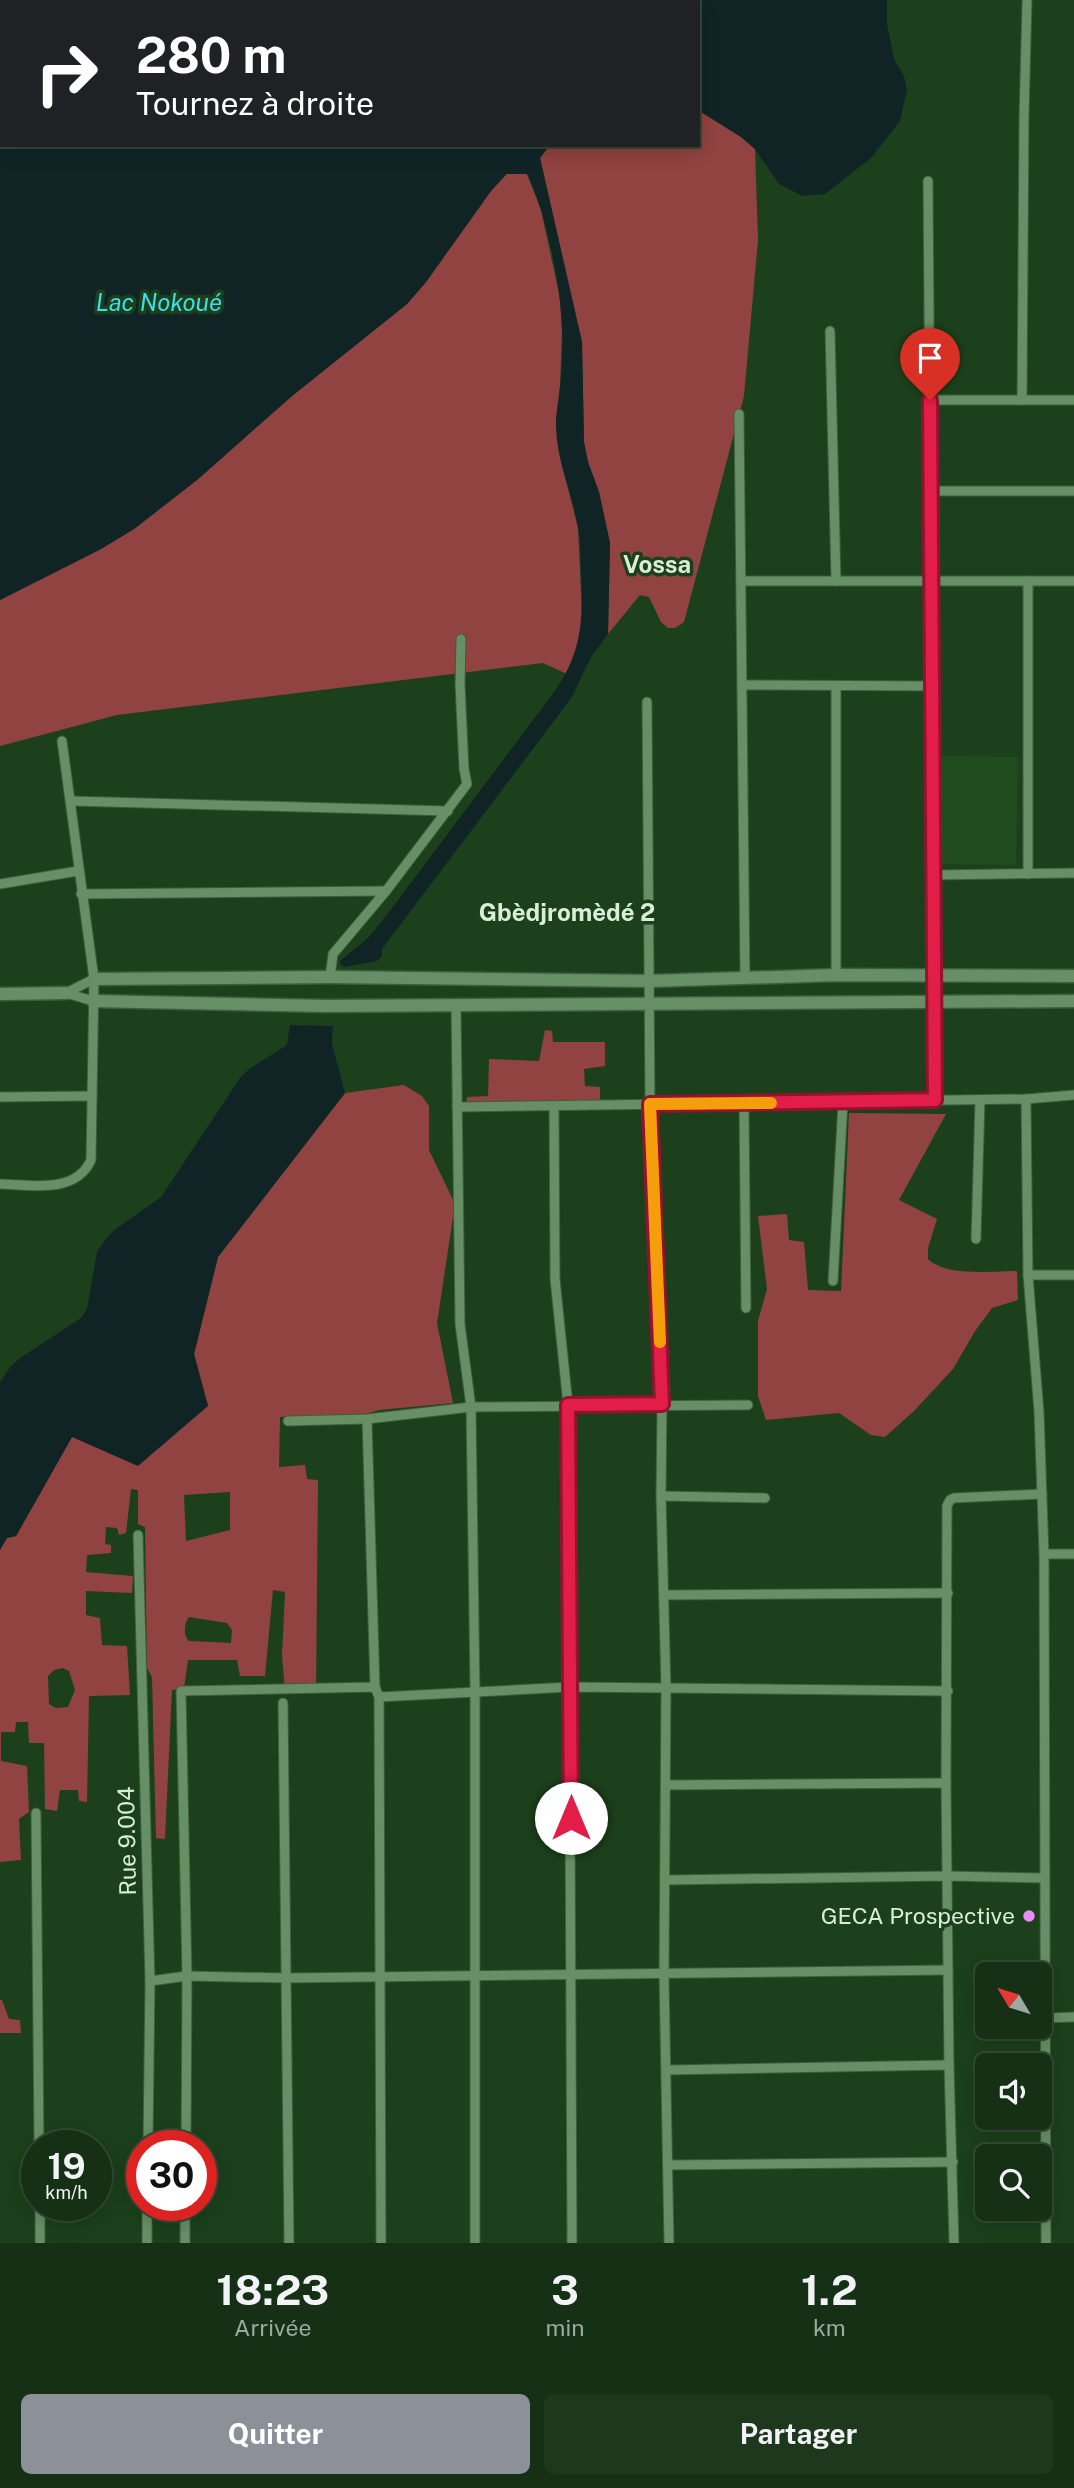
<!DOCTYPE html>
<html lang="fr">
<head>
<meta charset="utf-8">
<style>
	body { margin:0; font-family:"Public Sans",sans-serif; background:#1e381d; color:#f1f3f6; height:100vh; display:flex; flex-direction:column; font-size:26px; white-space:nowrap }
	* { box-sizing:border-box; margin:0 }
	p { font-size:23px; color:#9da9a0 }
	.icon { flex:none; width:38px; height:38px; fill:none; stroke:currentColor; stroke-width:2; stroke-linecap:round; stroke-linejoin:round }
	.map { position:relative; height:2243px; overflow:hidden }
	.sheet { display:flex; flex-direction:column; background:#153014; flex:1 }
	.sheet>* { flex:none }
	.banner { position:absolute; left:0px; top:0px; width:700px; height:147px; box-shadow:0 4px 18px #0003,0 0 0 2px #344b34; background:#202124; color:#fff; overflow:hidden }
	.needle { width:46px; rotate:308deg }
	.fabs { position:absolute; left:975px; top:1962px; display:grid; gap:14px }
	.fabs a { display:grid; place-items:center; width:77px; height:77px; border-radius:10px; background:#153014; box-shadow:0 4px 18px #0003,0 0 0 2px #344b34; font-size:35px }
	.speed { position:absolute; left:21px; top:2130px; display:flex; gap:14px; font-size:35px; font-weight:700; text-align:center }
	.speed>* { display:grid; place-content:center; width:91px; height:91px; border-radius:50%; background:#153014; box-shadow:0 4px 18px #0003,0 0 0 2px #344b34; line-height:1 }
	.speed small { font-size:18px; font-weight:400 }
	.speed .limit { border:10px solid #d22; background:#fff; color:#111 }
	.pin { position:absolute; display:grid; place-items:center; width:60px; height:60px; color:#fff; margin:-72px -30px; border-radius:50% 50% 50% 0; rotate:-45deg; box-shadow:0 0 7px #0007 }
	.pin .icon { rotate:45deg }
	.me { position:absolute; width:77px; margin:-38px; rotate:0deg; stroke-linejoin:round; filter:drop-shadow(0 0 5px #0008) }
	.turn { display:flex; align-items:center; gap:24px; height:147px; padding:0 21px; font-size:32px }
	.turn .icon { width:91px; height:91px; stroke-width:2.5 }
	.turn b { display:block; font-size:49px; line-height:60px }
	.eta { display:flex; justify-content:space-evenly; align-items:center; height:119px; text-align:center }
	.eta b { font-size:42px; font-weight:700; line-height:49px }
	.action { display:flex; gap:14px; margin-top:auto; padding:14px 21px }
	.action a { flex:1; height:80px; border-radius:10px; background:#8c9099; color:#fff; font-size:28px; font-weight:700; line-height:80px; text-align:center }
	.action a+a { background:#1e381d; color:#f1f3f6 }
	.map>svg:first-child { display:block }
</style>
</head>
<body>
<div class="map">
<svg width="1074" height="2243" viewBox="0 0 1074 2243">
	<rect width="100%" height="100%" fill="#1c401b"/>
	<path fill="#204b1f" d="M941,756L1018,757L1016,865L939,864Z"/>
	<g fill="#914341" fill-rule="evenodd">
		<path d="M698,110L741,137L755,149L758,240L744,396L684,622L675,628H668L661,622L649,597L640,595L608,634L610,543L599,492L588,462L584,442L582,342L540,158L550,145H698Z"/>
		<path d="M507,174H527L541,210L560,298L562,331L560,386L556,424L560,454L578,528L582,615L580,638L567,674L543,663L117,715L0,746V600L101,549L134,529L197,480L292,396L407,304L426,282L491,191Z"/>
		<path d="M545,1030L552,1031L553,1042H605V1066L584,1069L585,1086L600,1087V1102L466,1103L467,1097L488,1096L489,1059L539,1061Z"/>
		<path d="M404,1085L422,1096L429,1106V1150L455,1204L437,1323L453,1403L379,1410L366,1414L280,1417L279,1467L305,1465L307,1479L318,1480L316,1690L285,1692L282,1655L285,1592L273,1590L265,1676H240L237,1660H188L184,1688L172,1690L165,1839L156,1838L152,1677L147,1668L145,1527L138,1524V1490L131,1489L126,1533L119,1535L117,1528L106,1527L105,1544L111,1545V1553L87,1555L86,1572L133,1576L132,1593L86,1591V1615L100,1618L102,1645L127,1646L130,1695L89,1696L87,1802L79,1801L78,1790H60L57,1811L45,1809L44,1743H29L28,1722H16L15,1732H1V1761L27,1766L29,1812L19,1819L21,1860L0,1862V1550L7,1538L16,1536L72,1437L208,1406L194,1354L218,1257L345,1093ZM230,1492V1530L186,1541L184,1495ZM189,1617L227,1623L232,1630L231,1643L189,1641C183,1636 184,1623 189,1617ZM63,1668L69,1671L75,1690L68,1707L56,1708L49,1704L48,1676L54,1670Z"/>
		<path d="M849,1113L946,1114L899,1200L937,1219L928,1248V1259C946,1277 992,1271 1017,1271L1018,1300L992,1308L975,1331L953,1369L914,1411L885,1437L871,1435L839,1413L766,1420L758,1396V1321L767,1289L758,1216L787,1214L789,1240L804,1242L808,1290L841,1291Z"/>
		<path d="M0,2000H2L9,2019L20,2020L21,2033H0Z"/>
	</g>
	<g fill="#102426">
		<path d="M0,0H887V24L891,43L894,59L904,76L907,90L900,121L871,158L825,194L802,196L779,184L755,149L741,137L698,110V2H2V145H550L540,158L582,342L584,442L588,462L599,492L610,543L608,634L591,657L572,697L382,949V956L377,961L344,967L339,962L369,937L392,908L555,691C583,650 583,618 581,570C580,556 581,541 578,528C572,493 556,460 556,424C556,412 559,399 560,387C562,368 563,348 562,329C561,287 546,211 527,174H506L491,191L426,282L407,304L292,396L197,480L134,529L101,549L0,600Z"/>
		<path d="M290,1025L333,1026L332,1044L345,1093L218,1257L194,1354L208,1406L138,1466L72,1437L16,1536L7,1538L0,1550V1382L11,1366L20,1358L81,1318L87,1309L97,1252L103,1243L113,1231L161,1197L240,1078L249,1069L287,1045Z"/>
	</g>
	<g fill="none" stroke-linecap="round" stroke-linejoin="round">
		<g stroke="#3d5e3e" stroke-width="11">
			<g id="street">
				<path d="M928,181L935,1100"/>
				<path d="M830,331L836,581"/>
				<path d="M930,400H1074"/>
				<path d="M1022,400L1024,116L1027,2"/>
				<path d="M739,414L745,978"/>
				<path d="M930,491H1074"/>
				<path d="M741,581H1074"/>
				<path d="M742,685L931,686"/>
				<path d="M836,686V975"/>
				<path d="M647,702L650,1104L662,1404L661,1496L666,1688L664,1975L669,2243"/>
				<path d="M71,801L448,811"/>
				<path d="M1028,874V581"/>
				<path d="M933,875L1074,873"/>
				<path d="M0,884L78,871"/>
				<path d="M81,894L386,891"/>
				<path d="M330,977L333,954L386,891L467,784L464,769L460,684L461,639"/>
				<path d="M66,993L94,979"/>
				<path d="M66,993L93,1001"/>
				<path d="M456,1005L460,1324L471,1407L475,1692V2243"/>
				<path d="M0,1097L92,1096"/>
				<path d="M1026,1099L1028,1275L1039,1412L1044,1554L1046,2243"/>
				<path d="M744,1103L746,1308"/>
				<path d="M554,1106L555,1279L568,1405L572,2243"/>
				<path d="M457,1107L1026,1099L1074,1095"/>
				<path d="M0,1184C31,1185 76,1194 91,1160L94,979L62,741"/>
				<path d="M976,1239L980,1100"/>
				<path d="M1028,1275H1074"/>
				<path d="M833,1281L843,1102"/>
				<path d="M367,1419L375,1687"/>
				<path d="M288,1421L367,1419L471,1407L748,1405"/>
				<path d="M661,1496L765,1498"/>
				<path d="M138,1535L150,1981L148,2146"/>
				<path d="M1044,1554H1074"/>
				<path d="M664,1595L948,1593"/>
				<path d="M379,1697L381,2243"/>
				<path d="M283,1703L289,2243"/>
				<path d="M667,1785L946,1783"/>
				<path d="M36,1813L39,2146"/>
				<path d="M666,1880L947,1876L1044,1878"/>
				<path d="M150,1981L187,1976L286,1978L948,1970"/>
				<path d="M1046,2018L1074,2017"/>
				<path d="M667,2070L949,2065"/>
				<path d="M186,2146L187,1976L181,1691L375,1687L379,1697L570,1687L948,1691"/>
				<path d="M669,2165L953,2162"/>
				<path d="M40,2205V2243"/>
				<path d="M147,2243V2205"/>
				<path d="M185,2243V2205"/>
				<path d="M954,2243L949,2065L946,1783L947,1506L950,1500L954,1498L1042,1494"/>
			</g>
		</g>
		<g stroke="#3d5e3e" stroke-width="15">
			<g id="secondary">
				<path d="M94,979L330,977L650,981L836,975L1074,976"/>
				<path d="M0,994L66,993"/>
				<path d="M93,1001L326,1006L1074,1001"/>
			</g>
		</g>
		<use href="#street" stroke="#678f65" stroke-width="9"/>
		<use href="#secondary" stroke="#678f65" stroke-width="12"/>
	</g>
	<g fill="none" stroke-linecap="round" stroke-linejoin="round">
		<g stroke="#92132f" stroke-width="18">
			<path id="route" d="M571,1818L568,1405L662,1404L650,1104L935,1100L930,400"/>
		</g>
		<use href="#route" stroke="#e11d48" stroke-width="12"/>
		<path stroke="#f59e0b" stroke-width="12" d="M660,1342L650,1104L771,1103"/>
	</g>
	<circle fill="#ed8cf9" stroke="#1c401b" stroke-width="2.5" cx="1029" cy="1916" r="7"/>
	<g text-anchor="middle" stroke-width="7" stroke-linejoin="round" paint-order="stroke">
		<g font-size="23" fill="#d9eed7" stroke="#1c401b">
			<text transform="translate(127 1841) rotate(-91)" y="8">Rue 9.004</text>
		</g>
		<g font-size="23" fill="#d9eed7" stroke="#1c401b" text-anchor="end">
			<text x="1015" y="1924">GECA Prospective</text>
		</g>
		<g font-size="24" font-style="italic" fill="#3eddea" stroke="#1c401b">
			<text x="159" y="311">Lac Nokoué</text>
		</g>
		<g font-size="24" font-weight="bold" fill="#d9eed7" stroke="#1c401b">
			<text x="657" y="573">Vossa</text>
			<text x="567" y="921">Gbèdjromèdé 2</text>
		</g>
	</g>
</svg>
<div class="fabs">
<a><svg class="needle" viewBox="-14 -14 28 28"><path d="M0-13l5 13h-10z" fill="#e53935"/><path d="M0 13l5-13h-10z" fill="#9da9a0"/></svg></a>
<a><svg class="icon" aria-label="sound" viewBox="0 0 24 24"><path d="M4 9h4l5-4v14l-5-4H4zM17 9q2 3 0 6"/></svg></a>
<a><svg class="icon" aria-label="search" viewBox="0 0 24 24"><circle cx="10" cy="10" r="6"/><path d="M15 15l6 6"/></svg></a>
</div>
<div class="speed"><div>19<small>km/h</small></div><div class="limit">30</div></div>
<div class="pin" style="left:930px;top:400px;background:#d93025"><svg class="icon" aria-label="arrive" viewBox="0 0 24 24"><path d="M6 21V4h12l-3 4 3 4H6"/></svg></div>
<svg class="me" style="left:571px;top:1818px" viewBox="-20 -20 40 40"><circle r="19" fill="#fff"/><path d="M0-13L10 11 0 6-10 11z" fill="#e11d48"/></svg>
<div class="banner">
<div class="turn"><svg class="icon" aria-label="right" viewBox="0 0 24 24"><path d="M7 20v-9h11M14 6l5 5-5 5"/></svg><div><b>280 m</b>Tournez à droite</div></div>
</div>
</div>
<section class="sheet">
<div class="eta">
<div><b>18:23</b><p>Arrivée</p></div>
<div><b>3</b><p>min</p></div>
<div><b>1.2</b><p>km</p></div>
</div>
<div class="action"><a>Quitter</a><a>Partager</a></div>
</section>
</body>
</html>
